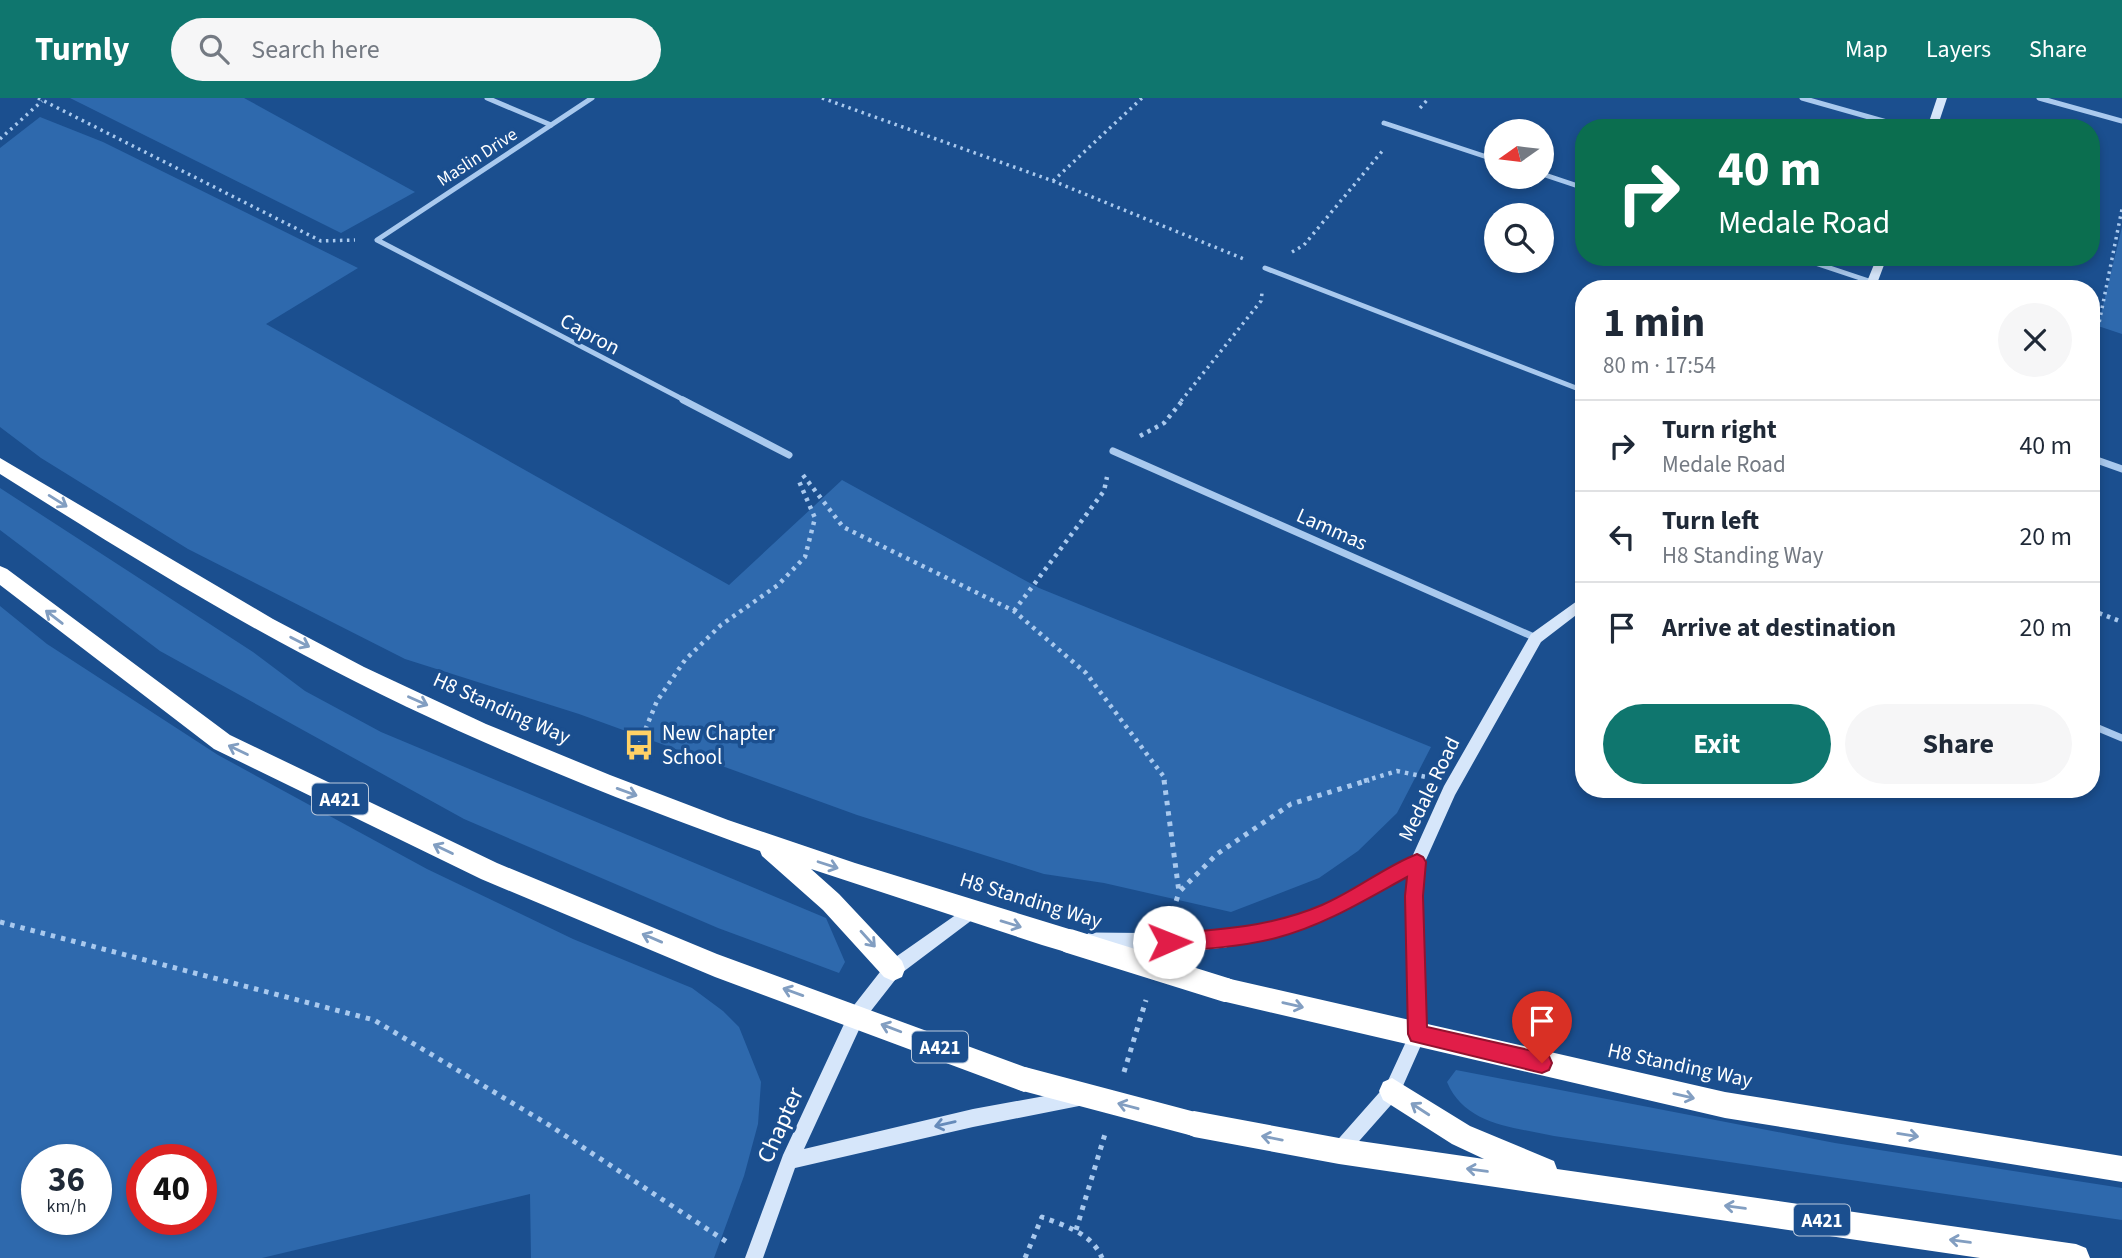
<!DOCTYPE html>
<html lang="en">
<head>
<meta charset="utf-8">
<style>
	body { margin:0; font-family:"Source Sans 3",sans-serif; background:#f6f6f7; color:#1f2937; height:100vh; display:flex; flex-direction:column; font-size:26px; white-space:nowrap }
	* { box-sizing:border-box; margin:0 }
	p { font-size:23px; color:#747a83 }
	.icon { flex:none; width:38px; height:38px; fill:none; stroke:currentColor; stroke-width:2; stroke-linecap:round; stroke-linejoin:round }
	.map { position:relative; flex:1; overflow:hidden }
	.sheet { position:absolute; left:1575px; top:182px; width:525px; height:518px; display:flex; flex-direction:column; background:#fff; border-radius:28px; box-shadow:0 4px 10px #0003 }
	.sheet>* { flex:none }
	.top-card { position:absolute; left:1575px; top:21px; width:525px; height:147px; border-radius:28px; box-shadow:0 4px 10px #0003; background:#0b6e4f; color:#fff; overflow:hidden }
	.needle { width:46px; rotate:256deg }
	.fabs { position:absolute; left:1484px; top:21px; display:grid; gap:14px }
	.fabs a { display:grid; place-items:center; width:70px; height:70px; border-radius:50%; background:#fff; box-shadow:0 4px 10px #0003; font-size:35px }
	.speed { position:absolute; left:21px; top:1046px; display:flex; gap:14px; font-size:35px; font-weight:700; text-align:center }
	.speed>* { display:grid; place-content:center; width:91px; height:91px; border-radius:50%; background:#fff; box-shadow:0 4px 10px #0003; line-height:1 }
	.speed small { font-size:18px; font-weight:400 }
	.speed .limit { border:10px solid #d22; background:#fff; color:#111 }
	.pin { position:absolute; display:grid; place-items:center; width:60px; height:60px; color:#fff; margin:-72px -30px; border-radius:50% 50% 50% 0; rotate:-45deg; box-shadow:0 0 7px #0007 }
	.pin .icon { rotate:45deg }
	.me { position:absolute; width:77px; margin:-38px; rotate:89deg; stroke-linejoin:round; filter:drop-shadow(0 0 5px #0008) }
	.turn { display:flex; align-items:center; gap:24px; height:147px; padding:0 28px; font-size:32px }
	.turn .icon { width:91px; height:91px; stroke-width:2.5 }
	.turn b { display:block; font-size:49px; line-height:60px }
	.round { display:grid; place-items:center; flex:none; width:74px; height:74px; border-radius:37px; background:#f6f6f7 }
	.headline { display:flex; align-items:center; justify-content:space-between; height:119px; padding:0 28px }
	h1 { font-size:42px; font-weight:700; line-height:52px }
	.action { display:flex; gap:14px; margin-top:auto; padding:14px 28px }
	.action a { flex:1; height:80px; border-radius:42px; background:#0f766e; color:#fff; font-size:28px; font-weight:700; line-height:80px; text-align:center }
	.action a+a { background:#f6f6f7; color:#1f2937 }
	ul { padding:0; list-style:none }
	li { display:flex; align-items:center; gap:21px; height:91px; padding:0 28px; border-top:2px solid #e0e1e3 }
	li div { flex:1 }
	li b { display:block; font-size:26px }
	li em { font-style:normal }
	header { display:flex; align-items:center; gap:42px; box-sizing:border-box; height:98px; padding:0 35px; background:#0f766e; color:#fff }
	header strong { font-size:33px }
	nav { display:flex; gap:38px; margin-inline-start:auto; font-size:24px }
	.search { width:490px; height:63px; background:#f6f6f7; display:flex; align-items:center; gap:18px; box-sizing:border-box; padding:0 24px; border-radius:38px; color:#747a83; font-size:26px }
	.map>svg:first-child { display:block }
</style>
</head>
<body>
<header>
<strong>Turnly</strong>
<div class="search"><svg class="icon" aria-label="search" viewBox="0 0 24 24"><circle cx="10" cy="10" r="6"/><path d="M15 15l6 6"/></svg>Search here</div>
<nav><a>Map</a><a>Layers</a><a>Share</a></nav>
</header>
<div class="map">
<svg width="2122" height="1160" viewBox="0 0 2122 1160">
	<rect width="100%" height="100%" fill="#1b4f8f"/>
	<g fill="#2e69ad" fill-rule="evenodd">
		<path d="M70,0H244L415,94L341,135Z"/>
		<path d="M40,19L103,44L358,170L266,226L729,487L842,382L1039,490L1431,649L1397,715L1358,753L1319,780L1231,814L1104,785L1044,776L857,717L579,616L405,561L188,451L41,360L0,329V50Z"/>
		<path d="M2122,129V236L2098,228Z"/>
		<path d="M0,390L253,554L305,593L381,634L826,820L845,864L839,875L718,830L464,721L160,553L0,432Z"/>
		<path d="M0,508L47,546L218,657L427,771L573,841L692,890L723,913L739,929L761,984L758,1026L744,1078L714,1160H531L530,1096L262,1160H0ZM37,1062H96V1122H37ZM142,1062H201V1122H142Z"/>
		<path d="M1456,972L1835,1045L2122,1090V1122L1554,1038C1513,1029 1465,1027 1447,984Z"/>
	</g>
	<g fill="none" stroke-linecap="round" stroke-linejoin="round">
		<g stroke="#a9c9ee" stroke-width="3.5" stroke-dasharray="2.5 4.5" stroke-linecap="butt">
			<path d="M38,0L321,143L355,142"/>
			<path d="M822,0L1053,83L1244,161"/>
			<path d="M1420,10L1429,0"/>
			<path d="M0,41L42,3"/>
			<path d="M1053,83L1142,0"/>
			<path d="M1292,154L1304,147L1384,51"/>
			<path d="M2091,265L2122,111"/>
			<path d="M1181,303L1261,203L1262,195"/>
		</g>
		<g stroke="#a9c9ee" stroke-width="4.5" stroke-dasharray="3.5 5" stroke-linecap="butt">
			<path d="M1140,338L1164,325L1183,302"/>
			<path d="M803,377L843,429L1014,513L1086,575L1164,679L1165,683"/>
			<path d="M2091,512L2122,524"/>
			<path d="M1014,513L1104,393L1107,379"/>
			<path d="M639,647L657,603L685,562L721,527L778,487L805,459L815,420L798,381"/>
			<path d="M1364,683L1397,673L1426,679"/>
		</g>
		<g stroke="#a9c9ee" stroke-width="5" stroke-dasharray="4.5 6" stroke-linecap="butt">
			<path d="M1164,682L1179,794L1217,756L1291,706L1369,682"/>
			<path d="M1173,813L1179,794"/>
			<path d="M0,824L374,922L549,1027L727,1144"/>
			<path d="M1124,974L1146,902"/>
			<path d="M1076,1132L1105,1036"/>
			<path d="M1025,1160L1042,1119C1065,1128 1092,1135 1102,1160"/>
		</g>
		<g stroke="#a9c9ee" stroke-width="5">
			<path d="M487,0L551,27"/>
			<path d="M592,0L377,142L686,303"/>
			<path d="M1802,0L1908,30"/>
			<path d="M2039,0L2122,23"/>
			<path d="M1384,25L1496,62"/>
			<path d="M1542,76L1584,90"/>
			<path d="M1797,159L1872,184"/>
			<path d="M1265,170L1584,293"/>
		</g>
		<g stroke="#a9c9ee" stroke-width="7">
			<path d="M683,302L789,357"/>
			<path d="M1113,353L1536,540"/>
			<path d="M2091,360L2122,371"/>
			<path d="M2091,627L2122,640"/>
		</g>
		<g fill="#d6e6fa" fill-rule="evenodd">
			<path d="M1937,0H1947L1937,30H1927Z"/>
			<path d="M1877,159H1887L1875,191H1864Z"/>
			<path d="M1584,498V511L1541,544L1455,697L1425,764L1422,798L1426,936L1398,999L1345,1059L1339,1062L1333,1059L1330,1053L1333,1047L1386,987L1410,935L1406,798L1408,777L1334,818L1276,840L1224,849L1218,846L1216,841L1218,836L1276,824L1323,807L1412,759L1444,688L1531,536Z"/>
			<path d="M970,807L976,809L978,814L976,819L899,877L863,923L804,1051L973,1011L1078,992L1084,995L1087,1001L1084,1007L973,1029L795,1070L763,1160H745L783,1057L851,911L887,865Z"/>
		</g>
		<g fill="#fff" fill-rule="evenodd">
			<path d="M0,360L273,521L364,569L486,626L610,677L728,722L855,765L1069,831L1078,835L1081,843L1078,851L1069,855L1042,847L811,771L839,796L902,863L905,871L902,879L893,883L884,879L823,812L762,758L760,753C604,697 450,635 304,557C200,502 100,439 0,376Z"/>
			<path d="M0,468L7,471L230,637L497,765L717,856L1033,972L1037,981L1033,990L1024,994L715,879L481,781L214,651L0,487Z"/>
			<path d="M1226,880L1725,994L2122,1058V1084L1725,1020L1226,904L1217,901L1214,892L1217,883Z"/>
			<path d="M1392,980L1470,1028L1554,1063L1557,1071L2076,1146L2086,1150L2090,1160H1980L1339,1066L1194,1039L1185,1035L1181,1026L1185,1017L1194,1013L1339,1040L1484,1061L1452,1046L1383,1002L1379,993L1383,984Z"/>
		</g>
		<path stroke="#d6e6fa" stroke-width="17" d="M1092,843L1194,844L1224,841"/>
		<g stroke="#fff" stroke-width="24">
			<path d="M1069,843L1226,892"/>
			<path d="M1024,981L1194,1026"/>
		</g>
	</g>
	<defs><path id="oneway-shaft" d="M-6 0H5M1.5-3L5.5 0L1.5 3" fill="none" stroke-width="1.6" stroke-linecap="round" stroke-linejoin="round" transform="scale(1.75)"/></defs>
	<g stroke="#829ec1">
		<use href="#oneway-shaft" transform="translate(58 403) rotate(32)"/>
		<use href="#oneway-shaft" transform="translate(54 519) rotate(-142)"/>
		<use href="#oneway-shaft" transform="translate(300 544) rotate(27)"/>
		<use href="#oneway-shaft" transform="translate(418 603) rotate(24)"/>
		<use href="#oneway-shaft" transform="translate(238 652) rotate(-154)"/>
		<use href="#oneway-shaft" transform="translate(627 694) rotate(20)"/>
		<use href="#oneway-shaft" transform="translate(443 751) rotate(-154)"/>
		<use href="#oneway-shaft" transform="translate(828 767) rotate(18)"/>
		<use href="#oneway-shaft" transform="translate(1011 826) rotate(17)"/>
		<use href="#oneway-shaft" transform="translate(652 840) rotate(-157)"/>
		<use href="#oneway-shaft" transform="translate(868 841) rotate(48)"/>
		<use href="#oneway-shaft" transform="translate(793 894) rotate(-160)"/>
		<use href="#oneway-shaft" transform="translate(1293 907) rotate(13)"/>
		<use href="#oneway-shaft" transform="translate(891 930) rotate(-159)"/>
		<use href="#oneway-shaft" transform="translate(1684 998) rotate(13)"/>
		<use href="#oneway-shaft" transform="translate(1128 1008) rotate(-165)"/>
		<use href="#oneway-shaft" transform="translate(1420 1011) rotate(-147)"/>
		<use href="#oneway-shaft" transform="translate(1908 1037) rotate(9)"/>
		<use href="#oneway-shaft" transform="translate(1272 1040) rotate(-169)"/>
		<use href="#oneway-shaft" transform="translate(1477 1072) rotate(-172)"/>
		<use href="#oneway-shaft" transform="translate(1735 1109) rotate(-172)"/>
		<use href="#oneway-shaft" transform="translate(1960 1143) rotate(-172)"/>
	</g>
	<use stroke="#668bba" href="#oneway-shaft" transform="translate(945 1026) rotate(167)"/>
	<path fill="#e11d48" stroke="#92132f" stroke-width="2" d="M1417,756L1423,759L1426,764L1423,798L1427,929L1542,955L1549,958L1552,965L1549,972L1542,975L1411,943L1408,936L1405,798L1407,779C1365,802 1323,828 1276,840C1241,849 1205,851 1169,853L1163,850L1160,844L1163,838L1169,835C1222,832 1273,828 1322,807C1355,793 1384,769 1417,756Z"/>
	<defs>
		<g id="bus-bare" transform="scale(2.415)"><path d="M-5-6H5V4H4V6H2V4H-2V6H-4V4H-5ZM-3.5-4V0h7V-4ZM-3.5 1.2v1.5H-2V1.2ZM2 1.2v1.5H3.5V1.2Z" fill="#ffd166" stroke="#1b4f8f" stroke-width="2.5" paint-order="stroke"/></g>
	</defs>
	<g fill-rule="evenodd">
		<use href="#bus-bare" x="639" y="647"/>
	</g>
	<g text-anchor="middle" stroke-width="7" stroke-linejoin="round" paint-order="stroke">
		<g font-size="18" fill="#fff" stroke="#1b4f8f">
			<text transform="translate(477 59) rotate(-33)" y="6">Maslin Drive</text>
		</g>
		<g fill="#1b4f8f" stroke="#bbcadd" stroke-width="2">
			<rect x="312" y="685.5" width="56" height="31" rx="5"/>
			<rect x="912" y="933.5" width="56" height="31" rx="5"/>
			<rect x="1794" y="1106.5" width="56" height="31" rx="5"/>
		</g>
		<g font-size="19" font-weight="bold" fill="#fff">
			<text x="340" y="708">A421</text>
			<text x="940" y="956">A421</text>
			<text x="1822" y="1129">A421</text>
		</g>
		<g font-size="21" fill="#fff" stroke="#1b4f8f">
			<text transform="translate(590 236) rotate(28)" y="7">Capron</text>
			<text transform="translate(1332 431) rotate(24)" y="7">Lammas</text>
			<text transform="translate(502 610) rotate(24)" y="7">H8 Standing Way</text>
			<text transform="translate(1429 691) rotate(-64)" y="7">Medale Road</text>
			<text transform="translate(1031 802) rotate(17)" y="7">H8 Standing Way</text>
			<text transform="translate(1680 967) rotate(12)" y="7">H8 Standing Way</text>
		</g>
		<g font-size="21" fill="#fff" stroke="#1b4f8f" text-anchor="start">
			<text x="662" y="642">New Chapter<tspan x="662" dy="24">School</tspan></text>
		</g>
		<g font-size="24" fill="#fff" stroke="#1b4f8f">
			<text transform="translate(780 1027) rotate(-66)" y="8">Chapter</text>
		</g>
	</g>
</svg>
<div class="fabs">
<a><svg class="needle" viewBox="-14 -14 28 28"><path d="M0-13l5 13h-10z" fill="#e53935"/><path d="M0 13l5-13h-10z" fill="#747a83"/></svg></a>
<a><svg class="icon" aria-label="search" viewBox="0 0 24 24"><circle cx="10" cy="10" r="6"/><path d="M15 15l6 6"/></svg></a>
</div>
<div class="speed"><div>36<small>km/h</small></div><div class="limit">40</div></div>
<div class="pin" style="left:1542px;top:965px;background:#d93025"><svg class="icon" aria-label="arrive" viewBox="0 0 24 24"><path d="M6 21V4h12l-3 4 3 4H6"/></svg></div>
<svg class="me" style="left:1169px;top:844px" viewBox="-20 -20 40 40"><circle r="19" fill="#fff"/><path d="M0-13L10 11 0 6-10 11z" fill="#e11d48"/></svg>
<div class="top-card">
<div class="turn"><svg class="icon" aria-label="right" viewBox="0 0 24 24"><path d="M7 20v-9h11M14 6l5 5-5 5"/></svg><div><b>40 m</b>Medale Road</div></div>
</div>
<section class="sheet">
<div class="headline"><div><h1>1 min</h1><p>80 m · 17:54</p></div><a class="round"><svg class="icon" aria-label="close" viewBox="0 0 24 24"><path d="M6 6l12 12M18 6L6 18"/></svg></a></div>
<ul>
<li><svg class="icon" aria-label="right" viewBox="0 0 24 24"><path d="M7 20v-9h11M14 6l5 5-5 5"/></svg><div><b>Turn right</b><p>Medale Road</p></div><em>40 m</em></li>
<li><svg class="icon" aria-label="left" viewBox="0 0 24 24"><path d="M17 20v-9H6M10 6l-5 5 5 5"/></svg><div><b>Turn left</b><p>H8 Standing Way</p></div><em>20 m</em></li>
<li><svg class="icon" aria-label="arrive" viewBox="0 0 24 24"><path d="M6 21V4h12l-3 4 3 4H6"/></svg><div><b>Arrive at destination</b></div><em>20 m</em></li>
</ul>
<div class="action"><a>Exit</a><a>Share</a></div>
</section>
</div>
</body>
</html>
